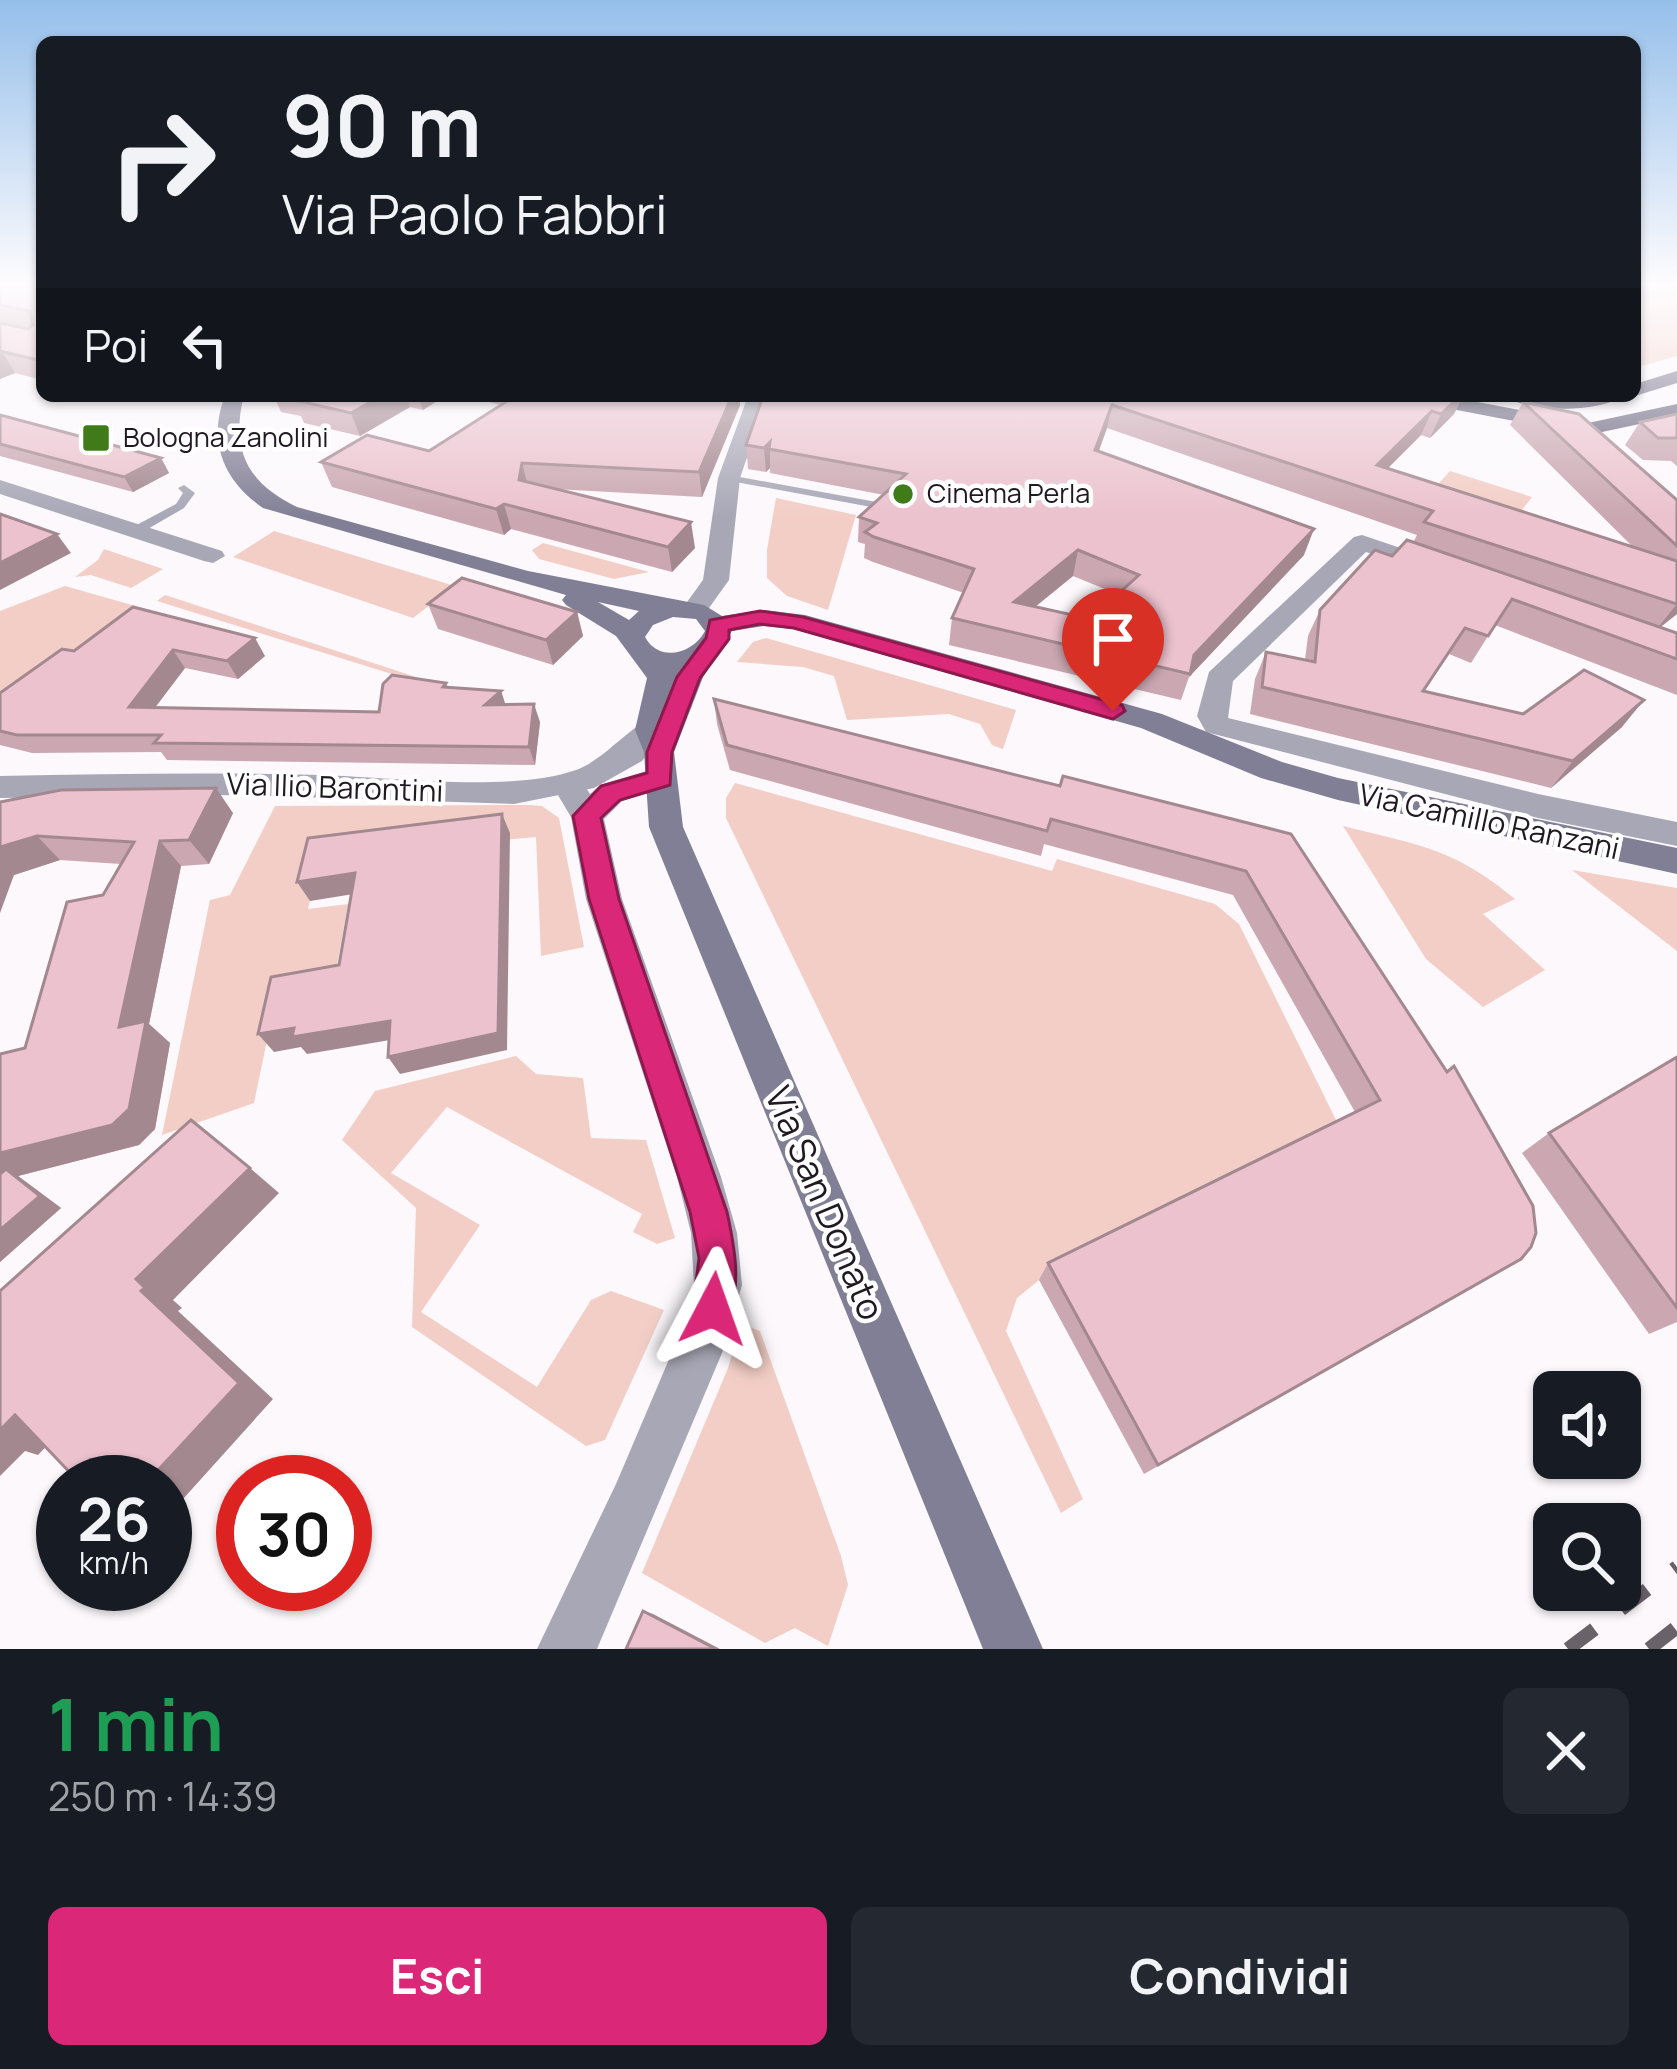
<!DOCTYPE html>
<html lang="it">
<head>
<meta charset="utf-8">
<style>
	body { margin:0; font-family:Manrope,sans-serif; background:#242831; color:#f1f3f6; height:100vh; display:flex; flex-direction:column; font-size:45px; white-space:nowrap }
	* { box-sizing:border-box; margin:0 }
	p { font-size:39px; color:#9ea1a6 }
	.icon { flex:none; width:66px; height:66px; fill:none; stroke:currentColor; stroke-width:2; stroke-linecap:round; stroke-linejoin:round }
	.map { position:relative; height:1649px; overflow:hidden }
	.sheet { display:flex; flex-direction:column; background:#171b24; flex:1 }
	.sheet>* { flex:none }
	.top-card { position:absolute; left:36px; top:36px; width:1605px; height:366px; border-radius:18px; box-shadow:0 3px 9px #0004; background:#171b24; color:#f1f3f6; overflow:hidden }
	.fabs { position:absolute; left:1533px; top:1371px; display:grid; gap:24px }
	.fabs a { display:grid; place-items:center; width:108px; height:108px; border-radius:18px; background:#171b24; box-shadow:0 3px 9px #0004; font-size:60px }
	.speed { position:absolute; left:36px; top:1455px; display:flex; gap:24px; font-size:60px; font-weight:700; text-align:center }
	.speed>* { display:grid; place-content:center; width:156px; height:156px; border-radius:50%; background:#171b24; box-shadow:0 3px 9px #0004; line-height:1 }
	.speed small { font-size:30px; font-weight:400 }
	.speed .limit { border:18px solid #d22; background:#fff; color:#111 }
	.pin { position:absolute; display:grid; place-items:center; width:102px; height:102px; color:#fff; margin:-123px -51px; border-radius:50% 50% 50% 0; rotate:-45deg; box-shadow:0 0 12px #0007 }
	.pin .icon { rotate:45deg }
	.me { position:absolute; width:132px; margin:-66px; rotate:4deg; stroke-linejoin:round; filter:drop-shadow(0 0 9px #0008) }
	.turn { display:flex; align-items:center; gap:42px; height:252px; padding:0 48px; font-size:54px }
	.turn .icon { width:156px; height:156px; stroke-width:2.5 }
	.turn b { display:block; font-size:84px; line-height:102px }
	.then { display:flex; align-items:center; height:114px; padding:0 48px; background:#0003; gap:24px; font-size:45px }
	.round { display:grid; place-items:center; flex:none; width:126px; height:126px; border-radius:18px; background:#242831 }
	.headline { display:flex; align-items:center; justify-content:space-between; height:204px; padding:0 48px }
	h1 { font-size:72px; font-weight:700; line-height:90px; color:#1e9e55 }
	.cta { display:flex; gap:24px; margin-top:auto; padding:24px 48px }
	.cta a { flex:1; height:138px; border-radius:18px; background:#db2777; color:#fff; font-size:48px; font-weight:700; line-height:138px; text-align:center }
	.cta a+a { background:#242831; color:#f1f3f6 }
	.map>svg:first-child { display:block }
</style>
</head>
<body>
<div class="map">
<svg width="1677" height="1649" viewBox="0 0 1677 1649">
	<rect width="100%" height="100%" fill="#fcf8fc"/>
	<g fill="#f2cec6">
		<path d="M1635,287H1677V356L1635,368Z"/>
		<path d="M1450,471L1532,497L1521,511L1438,484Z"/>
		<path d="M776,498L856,515L828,610L787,596L767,578V550Z"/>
		<path d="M274,531L455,586L413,618L233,557Z"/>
		<path d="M543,543L649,572L614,579L539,559L532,550Z"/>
		<path d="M104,549L163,569L131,588L91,575L75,577L98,560Z"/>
		<path d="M65,586L146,609L0,712V611Z"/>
		<path d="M165,595L465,693L466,697L157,601Z"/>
		<path d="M766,638L1016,710L1003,749L992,745L980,724L949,714L847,720L834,676L803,667L737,662L753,642Z"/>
		<path d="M735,783L1052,871L1057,859L1215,904L1239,924L1341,1130L1039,1280L1017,1298L1006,1331L1083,1499L1061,1513L726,818V798Z"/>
		<path d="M530,805L542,806L559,818L584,947L541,956L536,837L320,857L308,909L348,904L335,976L278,987L254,1103L162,1135L210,900L230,895L275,806Z"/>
		<path d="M1343,826C1418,845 1454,848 1515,899L1483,914L1545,970L1483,1007L1426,959Z"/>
		<path d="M1572,870L1677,888V951Z"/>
		<path d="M516,1056L536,1074L583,1078L591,1138L646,1140L675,1238L657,1244L633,1232L642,1214L447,1107L391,1173L480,1225L421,1312L537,1387L591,1300L611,1291L664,1310L605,1440L586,1446L412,1327L416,1208L342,1140L375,1091Z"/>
		<path d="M741,1324L760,1331L841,1556L848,1585L828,1646L795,1628L765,1643L642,1573L728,1368Z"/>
	</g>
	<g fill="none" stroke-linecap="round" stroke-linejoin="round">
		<g fill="#a8a7b6" fill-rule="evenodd">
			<path d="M1635,287L1653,290L1654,292L1635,300V295L1642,292L1635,290Z"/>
			<path d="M729,475L882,503L888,506L882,509L725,480L724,478Z"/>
			<path d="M184,485L195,493L184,508L139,534H131V528L176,504L183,493L178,488Z"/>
		</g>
		<g fill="#a8a7b6" fill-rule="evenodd">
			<path d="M0,480L222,551L225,556L213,563L204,561L0,494Z"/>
			<path d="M1362,535L1442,562L1445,567L1433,574L1366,552L1233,681L1228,718L1538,794L1677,822V846L1538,818L1206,732L1197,716L1209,672L1354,537Z"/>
			<path d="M660,767L671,770L676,778L671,786L622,801L604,819L622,899L721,1177L737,1233L742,1285L722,1353L597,1649H537L616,1484L673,1350L694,1285L691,1233L677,1177L586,899L571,817L552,785L557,777H579L590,794L600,785Z"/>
		</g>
		<g fill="#a8a7b6" fill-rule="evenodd">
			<path d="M748,396H768L740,478L729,580L704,615H686L682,609L703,580L718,478Z"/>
			<path d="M650,720L665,730L642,761L594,788L514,804L240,795L0,798V776C107,774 214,772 320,775C391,777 510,793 576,770C604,760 631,725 650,720Z"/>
		</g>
		<path fill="#817f95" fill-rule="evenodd" d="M225,396L243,399C231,452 249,484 297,507L528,571L704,605L722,616L764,610L805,615L1162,714L1282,762L1338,778L1677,848V874L1338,800L1261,778L1141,728L793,629L764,626L732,631L703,677L674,752L683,827L1043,1649H983L649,827L644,752L635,730L647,678L616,636L566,605L562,600L566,595L263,508C224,481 207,442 225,396ZM598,602L639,611L629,620ZM673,617L696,619L705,631C693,654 659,663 645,637L653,625Z"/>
		<g fill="#66637d" fill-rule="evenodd">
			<path d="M1677,371V383L1635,396V384Z"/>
			<path d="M1405,396H1446L1588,423L1677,404V416L1588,435L1415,402Z"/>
			<path d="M1504,396H1623C1598,413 1529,413 1504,396Z"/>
		</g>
		<g stroke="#696269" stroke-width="14" stroke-dasharray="33 33" stroke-linecap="butt">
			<path d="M1568,1649L1677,1567"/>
			<path d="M1649,1649L1677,1627"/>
		</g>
	</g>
	<g fill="#caa7b1" fill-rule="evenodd">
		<path d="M0,287H42V380L15,373L0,379Z"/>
		<path d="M274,396H445L423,410L410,407L360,436L304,423L301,416L281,412Z"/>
		<path d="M463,396H739L740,405L702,497L554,489L695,548L672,572L511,529L504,535L332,487L321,462L429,451L501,405Z"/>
		<path d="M763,396H1463L1454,414L1430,438L1421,435L1388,468L1633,547L1510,425L1523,402L1677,500V614L1661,627L1677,633V695L1495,625L1471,663L1449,654L1424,691L1523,714L1622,727L1551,788L1250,714L1255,679L1266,652L1305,660L1308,636L1320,610L1413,543L1417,535L1107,428L1099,451L1304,555L1189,677L1181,700L949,645L952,618L964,593L873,562L864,558L865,544L858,542L859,517L884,495L770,473V468L766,472L748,469L746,445ZM1073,576L1117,594L1100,621L1035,607Z"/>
		<path d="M1677,414V466L1671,461L1643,460L1625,445L1640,422Z"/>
		<path d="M0,415L161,458L169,473L133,492L0,456Z"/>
		<path d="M428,604L577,612L583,636L553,665L438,629Z"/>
		<path d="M133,607L265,656L238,679L185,668L155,707L379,712L446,683L448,687L501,691L505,705L540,722L535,765L167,760L161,752L32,753L0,745V693L74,651Z"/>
		<path d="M714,699L1060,786L1291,834L1493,1276L1144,1474L1039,1280L1048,1263L1355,1112L1233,895L1044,844L1041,856L730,770L717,724Z"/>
		<path d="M0,802L233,813L209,864L181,866L149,1024L170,1043L155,1129L139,1145L18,1176L61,1208L0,1262L25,1048L103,895L121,864L60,860L14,875Z"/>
		<path d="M1677,1057V1322L1649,1334L1522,1153L1549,1133Z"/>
	</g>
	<g fill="#a48890">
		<path d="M1,350L15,373L0,379V351Z"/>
		<path d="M381,396H406L410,407L360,436L351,413Z"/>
		<path d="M418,396H445L423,410Z"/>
		<path d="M732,396H739L740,405L702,497L699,472Z"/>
		<path d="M1460,396H1463L1454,414L1430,438L1441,414Z"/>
		<path d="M1112,405L1107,428L1090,474L1095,450Z"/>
		<path d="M1432,411L1421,435L1366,490L1377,465Z"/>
		<path d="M770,442V468L766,472L764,448Z"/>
		<path d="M161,458L169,473L133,492L124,477Z"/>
		<path d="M522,463L528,487L519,480Z"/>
		<path d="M504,504L511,529L504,535L496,509Z"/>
		<path d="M691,522L695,548L672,572L668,547Z"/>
		<path d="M1314,529L1304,555L1189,677L1194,655Z"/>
		<path d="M57,534L71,553L0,590V563Z"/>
		<path d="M1078,550L1073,576L1009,628L1014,602Z"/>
		<path d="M1677,604V614L1655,631Z"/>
		<path d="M577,612L583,636L553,665L546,640Z"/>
		<path d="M255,638L265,656L238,679L227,661Z"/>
		<path d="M173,650L185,668L142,725L129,707Z"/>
		<path d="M501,691L507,709L485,705Z"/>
		<path d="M1644,700L1622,727L1551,788L1573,761Z"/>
		<path d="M534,704L540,722L535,765L529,747Z"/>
		<path d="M216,788L233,813L209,864L189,840Z"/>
		<path d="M502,814L510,833L507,1050L400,1074L388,1057Z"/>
		<path d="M37,836L60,860L14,875L0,913V847Z"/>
		<path d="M160,841L181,866L149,1024L170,1043L155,1129L139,1145L18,1176L61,1208L0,1262V1153L119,1027Z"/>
		<path d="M355,873L366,892L310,901L297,882Z"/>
		<path d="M390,1021L402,1038L307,1054L301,1047L274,1052L258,1034L294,1028Z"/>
		<path d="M250,1168L279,1193L173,1300L182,1308L178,1311L273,1399L165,1519V1482H147L141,1291L136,1279Z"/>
		<path d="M15,1415L62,1430L38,1455L25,1451L0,1476V1430Z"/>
		<path d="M643,1611L653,1614L720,1649H716Z"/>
	</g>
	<g fill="#ebc2ce" stroke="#a48890" stroke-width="3" fill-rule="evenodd">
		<path d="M0,287H42V361L0,351V323L28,329L33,325L30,311L0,305Z"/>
		<path d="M301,396H381L351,413L294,400Z"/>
		<path d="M515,396H732L699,472L522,463L519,480L691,522L668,547L504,504L496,509L321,462L367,435L429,451Z"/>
		<path d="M763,396H1460L1441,414L1432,411L1377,465L1677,561V604L1424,522L1433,511L1112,405L1095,450L1314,529L1194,655L1190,674L952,618L974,569L874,537L865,532L877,523L859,517L906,474L769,449L770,442L764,448L746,445ZM1078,550L1139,575L1109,602L1100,621L1014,602Z"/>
		<path d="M1523,402L1579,414L1677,500V546Z"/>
		<path d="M1677,414V438H1658L1640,422Z"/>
		<path d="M0,415L161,458L124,477L0,444Z"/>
		<path d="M0,514L57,534L0,563Z"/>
		<path d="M1407,540L1677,633V659L1512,599L1488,636L1465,628L1423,691L1523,714L1584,670L1644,700L1573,761L1262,687L1266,652L1315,662L1320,610L1375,550L1392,556Z"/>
		<path d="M462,578L577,612L546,640L428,604Z"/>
		<path d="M133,607L255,638L227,661L173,650L129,707L379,712L383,684L392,675L446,683L443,687L501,691L485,705L534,704L529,747L154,743L161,735H17L0,731V693L62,649L74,651Z"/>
		<path d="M714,699L1060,786L1063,776L1291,834L1447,1072L1454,1066L1533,1206L1536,1233L1531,1247L1521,1259L1158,1465L1048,1263L1380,1100L1246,871L1051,819L1047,831L727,745Z"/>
		<path d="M216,788L189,840L160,841L119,1027L146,1021L129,1109L112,1125L0,1153V1054L25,1048L67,902L103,895L134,842L37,836L0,847V802L61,790Z"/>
		<path d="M502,814L498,1033L388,1057L390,1021L292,1037L294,1028L258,1034L271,977L339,965L355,873L297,882L308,838Z"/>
		<path d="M1677,1057V1308L1549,1133Z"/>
		<path d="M191,1120L250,1168L136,1279L145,1288L141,1291L239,1383L147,1482H79L15,1415L0,1430V1291Z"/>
		<path d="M6,1169L40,1196L0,1230V1174Z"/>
		<path d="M643,1611L716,1649H626Z"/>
	</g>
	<linearGradient id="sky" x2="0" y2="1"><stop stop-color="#95bfea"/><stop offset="0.55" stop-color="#fefcfe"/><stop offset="1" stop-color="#fefcfe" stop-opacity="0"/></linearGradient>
	<rect width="1677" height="518" fill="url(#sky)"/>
	<path fill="#db2777" stroke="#8e194d" stroke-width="3" d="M760,611L803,617L1122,705L1125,711L1113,719L794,628L760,624L729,630V639L700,678L672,752L670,785L620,800L601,818L619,899L727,1212C735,1249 742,1286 727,1323L713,1329L699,1323L693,1309L699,1258L690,1212L589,899L573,816L601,786L647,773V752L677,677L706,638L710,620Z"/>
	<g fill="#3f7c19" stroke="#fff" stroke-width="4.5">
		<rect x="81" y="423" width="30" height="30" rx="6"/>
		<circle cx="903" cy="494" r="12"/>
	</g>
	<g text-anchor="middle" stroke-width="9" stroke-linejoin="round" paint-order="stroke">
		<g font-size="27" fill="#211921" stroke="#fff" text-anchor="start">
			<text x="123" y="447">Bologna Zanolini</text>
			<text x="927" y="503">Cinema Perla</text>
		</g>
		<g font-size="30" fill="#211921" stroke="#fff">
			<text transform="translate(335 788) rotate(2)" y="10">Via Ilio Barontini</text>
			<text transform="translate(1489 822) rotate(12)" y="10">Via Camillo Ranzani</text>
		</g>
		<g font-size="36" fill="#211921" stroke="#fff">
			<text transform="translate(825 1203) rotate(67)" y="13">Via San Donato</text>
		</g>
	</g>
</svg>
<div class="fabs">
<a><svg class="icon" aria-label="sound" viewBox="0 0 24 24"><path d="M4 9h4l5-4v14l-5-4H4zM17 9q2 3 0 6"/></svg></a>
<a><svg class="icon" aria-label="search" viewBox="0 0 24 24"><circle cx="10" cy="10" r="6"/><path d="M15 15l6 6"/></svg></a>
</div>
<div class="speed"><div>26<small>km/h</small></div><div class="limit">30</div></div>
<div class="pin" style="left:1113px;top:711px;background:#d93025"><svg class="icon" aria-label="arrive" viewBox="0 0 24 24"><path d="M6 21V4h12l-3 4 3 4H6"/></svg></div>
<svg class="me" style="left:713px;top:1309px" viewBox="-20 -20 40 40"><path d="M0-17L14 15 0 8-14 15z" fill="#db2777" stroke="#fff" stroke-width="4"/></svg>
<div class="top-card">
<div class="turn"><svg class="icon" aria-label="right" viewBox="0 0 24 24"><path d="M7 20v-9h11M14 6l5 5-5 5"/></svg><div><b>90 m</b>Via Paolo Fabbri</div></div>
<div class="then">Poi<svg class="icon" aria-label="left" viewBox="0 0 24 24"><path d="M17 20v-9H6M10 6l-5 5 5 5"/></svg></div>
</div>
</div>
<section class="sheet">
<div class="headline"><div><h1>1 min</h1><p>250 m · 14:39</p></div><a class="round"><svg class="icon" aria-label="close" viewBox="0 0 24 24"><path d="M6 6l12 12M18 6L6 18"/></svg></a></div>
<div class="cta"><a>Esci</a><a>Condividi</a></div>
</section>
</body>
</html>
